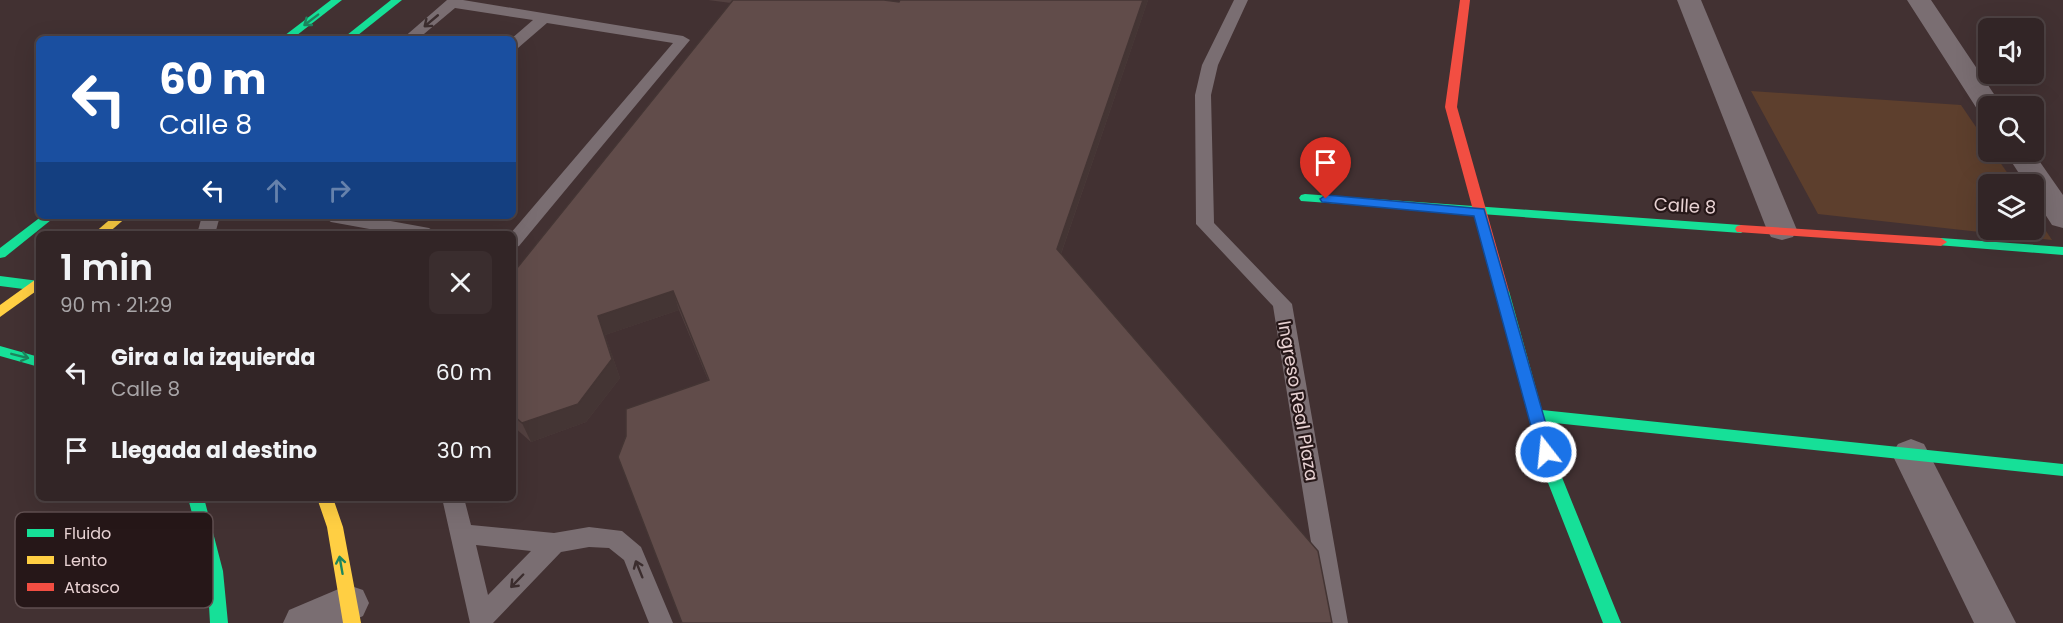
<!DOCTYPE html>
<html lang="es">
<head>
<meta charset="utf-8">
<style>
	body { margin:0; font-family:Poppins,sans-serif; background:#3a2d2e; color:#f1f3f6; height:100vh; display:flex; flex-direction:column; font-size:22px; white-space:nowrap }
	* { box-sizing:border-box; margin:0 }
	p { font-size:20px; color:#a8a5a7 }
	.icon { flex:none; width:33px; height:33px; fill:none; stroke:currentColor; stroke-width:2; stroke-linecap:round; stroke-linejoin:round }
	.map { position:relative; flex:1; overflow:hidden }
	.panel { position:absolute; left:36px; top:231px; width:480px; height:270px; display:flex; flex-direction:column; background:#322526; border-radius:9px; box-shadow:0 6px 24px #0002,0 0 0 2px #4d4243 }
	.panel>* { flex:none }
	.top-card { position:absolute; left:36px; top:36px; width:480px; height:183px; border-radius:9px; box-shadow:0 6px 24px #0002,0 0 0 2px #4d4243; background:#1a4fa0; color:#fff; overflow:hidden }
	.controls { position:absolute; left:1978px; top:18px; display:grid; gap:12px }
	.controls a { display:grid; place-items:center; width:66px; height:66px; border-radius:9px; background:#322526; box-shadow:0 6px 24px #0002,0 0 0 2px #4d4243; font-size:30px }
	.pin { position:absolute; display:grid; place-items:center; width:51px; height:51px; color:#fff; margin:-62px -26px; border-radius:50% 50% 50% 0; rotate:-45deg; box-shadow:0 0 6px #0007 }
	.pin .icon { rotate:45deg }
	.me { position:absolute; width:66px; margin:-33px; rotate:344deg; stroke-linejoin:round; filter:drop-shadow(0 0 4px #0008) }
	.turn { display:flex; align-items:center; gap:21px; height:126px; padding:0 24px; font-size:27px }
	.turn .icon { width:78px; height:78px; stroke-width:2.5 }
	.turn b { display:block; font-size:42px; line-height:51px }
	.lanes { display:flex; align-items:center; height:57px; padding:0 24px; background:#0003; justify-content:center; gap:30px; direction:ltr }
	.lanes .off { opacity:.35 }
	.round { display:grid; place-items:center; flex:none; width:63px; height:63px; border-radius:9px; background:#3a2d2e }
	.head { display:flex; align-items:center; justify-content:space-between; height:102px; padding:0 24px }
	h1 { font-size:36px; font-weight:600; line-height:45px }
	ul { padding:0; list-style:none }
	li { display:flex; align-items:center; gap:18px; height:78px; padding:0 24px }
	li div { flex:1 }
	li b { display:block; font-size:22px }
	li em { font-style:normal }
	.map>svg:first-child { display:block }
</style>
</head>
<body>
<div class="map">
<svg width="2063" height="623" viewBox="0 0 2063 623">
	<rect width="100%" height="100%" fill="#423132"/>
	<path fill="#5d3f2d" d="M1751,91L1961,105L1989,146V152H1993L2015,184H1989V230H2034V213L2052,240L1818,214Z"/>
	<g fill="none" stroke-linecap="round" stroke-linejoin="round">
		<g fill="#7a6e72" fill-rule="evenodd">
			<path d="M463,0L683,36L690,40L519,246L513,248V234H510L673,43L547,23L518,48L513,49L511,39L533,20L455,8L418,39H402L447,0Z"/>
			<path d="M1234,0H1248L1218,65L1211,95L1214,223L1292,304L1348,623H1324L1273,306L1196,224L1195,95L1202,65Z"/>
			<path d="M202,216H220L215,234H197Z"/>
			<path d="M322,216H363L429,228L438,234H397L331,222Z"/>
			<path d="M442,498H464L471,525L554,533L589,527L622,531L641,547L673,623H649L624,560L609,548L589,547L561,552L493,623H470ZM476,545L531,551L488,595Z"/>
		</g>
		<g fill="#7a6e72" fill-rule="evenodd">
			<path d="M1677,0H1701L1797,230L1793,237L1782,240L1771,237L1767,230Z"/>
			<path d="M1907,0H1931L2002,106H1989V114L1979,112Z"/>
			<path d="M2005,152H2033L2063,195V228L2052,225L2034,197V184H2026Z"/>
			<path d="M1911,439L1924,444L2016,623H1974L1892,454L1898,444Z"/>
			<path d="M348,585L363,590L369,603L363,616L348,623H283L289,610Z"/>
		</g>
		<g fill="#16e098" fill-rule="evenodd">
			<path d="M331,0H342L292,39H280Z"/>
			<path d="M391,0H402L353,39H342Z"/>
			<path d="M1305,194L1741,225L1747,229L1741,233L1301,201L1299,198L1301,195Z"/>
			<path d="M42,216H56L5,257L0,258V248Z"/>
			<path d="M1941,238L2063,247V255L1937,245L1935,242Z"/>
			<path d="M0,276L39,281V291L0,286Z"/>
			<path d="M1502,286L1509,291L1542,410L2063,464V476L1545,422L1559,470L1621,623H1603L1543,470L1495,291Z"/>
			<path d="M0,346L39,357V367L0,356Z"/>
			<path d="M188,498H204L223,571L228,623H210L207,571Z"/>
		</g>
		<g fill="#ffcf43" fill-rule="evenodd">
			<path d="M114,216H128L107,234H93Z"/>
			<path d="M39,277V289L0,317V305Z"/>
			<path d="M317,498H333L343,527L361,623H343L327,527Z"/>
		</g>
		<g fill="#f24e42" fill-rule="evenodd">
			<path d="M1460,0H1470L1457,107L1509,291L1502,296L1495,291L1445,107Z"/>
			<path d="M1741,225L1941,238L1947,242L1941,246L1737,232L1735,229L1737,226Z"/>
		</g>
	</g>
	<path fill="#534140" d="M708,0H884L899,2L900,0H1148L1061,254L708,380L679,310L605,335L620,378L586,422L531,442L513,426V273L731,3Z"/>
	<g fill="#443534">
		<path d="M1143,0H1148L1056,268L1057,249Z"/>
		<path d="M673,291L679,310L605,335L620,378L586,422L531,442L522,423L598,316Z"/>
	</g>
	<path fill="#614c4a" stroke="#443534" stroke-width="1.5" d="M733,0H884L899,2L900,0H1143L1057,249L1318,551L1332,623H682L618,457L626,436V409L709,380L673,291L598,316L612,359L578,404L522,423L513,415V273Z"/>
	<defs><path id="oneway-shaft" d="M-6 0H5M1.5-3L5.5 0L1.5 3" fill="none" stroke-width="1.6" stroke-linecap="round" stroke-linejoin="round" transform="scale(1.5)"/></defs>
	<g stroke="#1d865e">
		<use href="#oneway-shaft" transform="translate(311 20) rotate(143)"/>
		<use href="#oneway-shaft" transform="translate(20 356) rotate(14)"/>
		<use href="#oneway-shaft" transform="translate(341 565) rotate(-100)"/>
	</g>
	<g stroke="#3b2d2e">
		<use href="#oneway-shaft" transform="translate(431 21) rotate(140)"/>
		<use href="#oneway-shaft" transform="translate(639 569) rotate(-112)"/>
		<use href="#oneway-shaft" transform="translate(517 581) rotate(134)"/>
	</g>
	<path fill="#1a73e8" stroke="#114b97" stroke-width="1.5" d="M1326,195L1484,209L1554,452L1551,456H1541L1538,452L1474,216L1322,202L1320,199Z"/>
	<g text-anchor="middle" stroke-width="4.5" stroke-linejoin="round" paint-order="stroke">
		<g font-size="18" fill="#e8d2d3" stroke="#261718">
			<text transform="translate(1685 206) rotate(3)" y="6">Calle 8</text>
			<text transform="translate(1298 401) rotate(80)" y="6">Ingreso Real Plaza</text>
		</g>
	</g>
	<rect x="15" y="512" width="198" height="96" rx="9" fill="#261718" stroke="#604f50" stroke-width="1.5"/>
	<rect x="27" y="529" width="27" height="8" fill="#16e098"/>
	<rect x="27" y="556" width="27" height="8" fill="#ffcf43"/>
	<rect x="27" y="583" width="27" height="8" fill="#f24e42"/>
	<g font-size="16" fill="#e8d2d3">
		<text x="64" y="539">Fluido</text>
		<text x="64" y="566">Lento</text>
		<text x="64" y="593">Atasco</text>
	</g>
</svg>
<div class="controls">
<a><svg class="icon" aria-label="sound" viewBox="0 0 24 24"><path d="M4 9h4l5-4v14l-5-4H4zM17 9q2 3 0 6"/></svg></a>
<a><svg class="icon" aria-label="search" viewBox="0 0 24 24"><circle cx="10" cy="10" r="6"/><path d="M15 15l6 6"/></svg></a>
<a><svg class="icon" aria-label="layers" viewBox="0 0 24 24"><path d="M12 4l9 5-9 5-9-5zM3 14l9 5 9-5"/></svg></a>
</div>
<div class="pin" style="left:1326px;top:199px;background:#d93025"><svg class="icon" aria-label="arrive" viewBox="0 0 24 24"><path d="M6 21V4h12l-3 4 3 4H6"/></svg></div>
<svg class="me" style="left:1546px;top:452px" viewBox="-20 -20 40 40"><circle r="17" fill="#1a73e8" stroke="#fff" stroke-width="3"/><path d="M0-11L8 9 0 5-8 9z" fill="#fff"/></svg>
<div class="top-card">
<div class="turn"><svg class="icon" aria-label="left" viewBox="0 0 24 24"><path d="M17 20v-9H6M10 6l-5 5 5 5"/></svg><div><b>60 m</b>Calle 8</div></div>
<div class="lanes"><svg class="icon" aria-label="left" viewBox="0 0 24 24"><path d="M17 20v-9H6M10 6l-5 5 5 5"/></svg><svg class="icon off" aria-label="ahead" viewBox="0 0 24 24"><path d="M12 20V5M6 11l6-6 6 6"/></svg><svg class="icon off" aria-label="right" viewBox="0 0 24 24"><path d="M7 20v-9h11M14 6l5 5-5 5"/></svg></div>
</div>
<section class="panel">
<div class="head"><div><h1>1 min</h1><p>90 m · 21:29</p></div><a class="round"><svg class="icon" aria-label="close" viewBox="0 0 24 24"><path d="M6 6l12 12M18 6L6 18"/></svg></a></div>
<ul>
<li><svg class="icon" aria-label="left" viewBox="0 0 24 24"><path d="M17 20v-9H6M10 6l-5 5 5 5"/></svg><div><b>Gira a la izquierda</b><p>Calle 8</p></div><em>60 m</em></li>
<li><svg class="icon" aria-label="arrive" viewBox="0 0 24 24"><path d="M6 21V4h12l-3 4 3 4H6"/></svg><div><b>Llegada al destino</b></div><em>30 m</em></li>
</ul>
</section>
</div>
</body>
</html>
